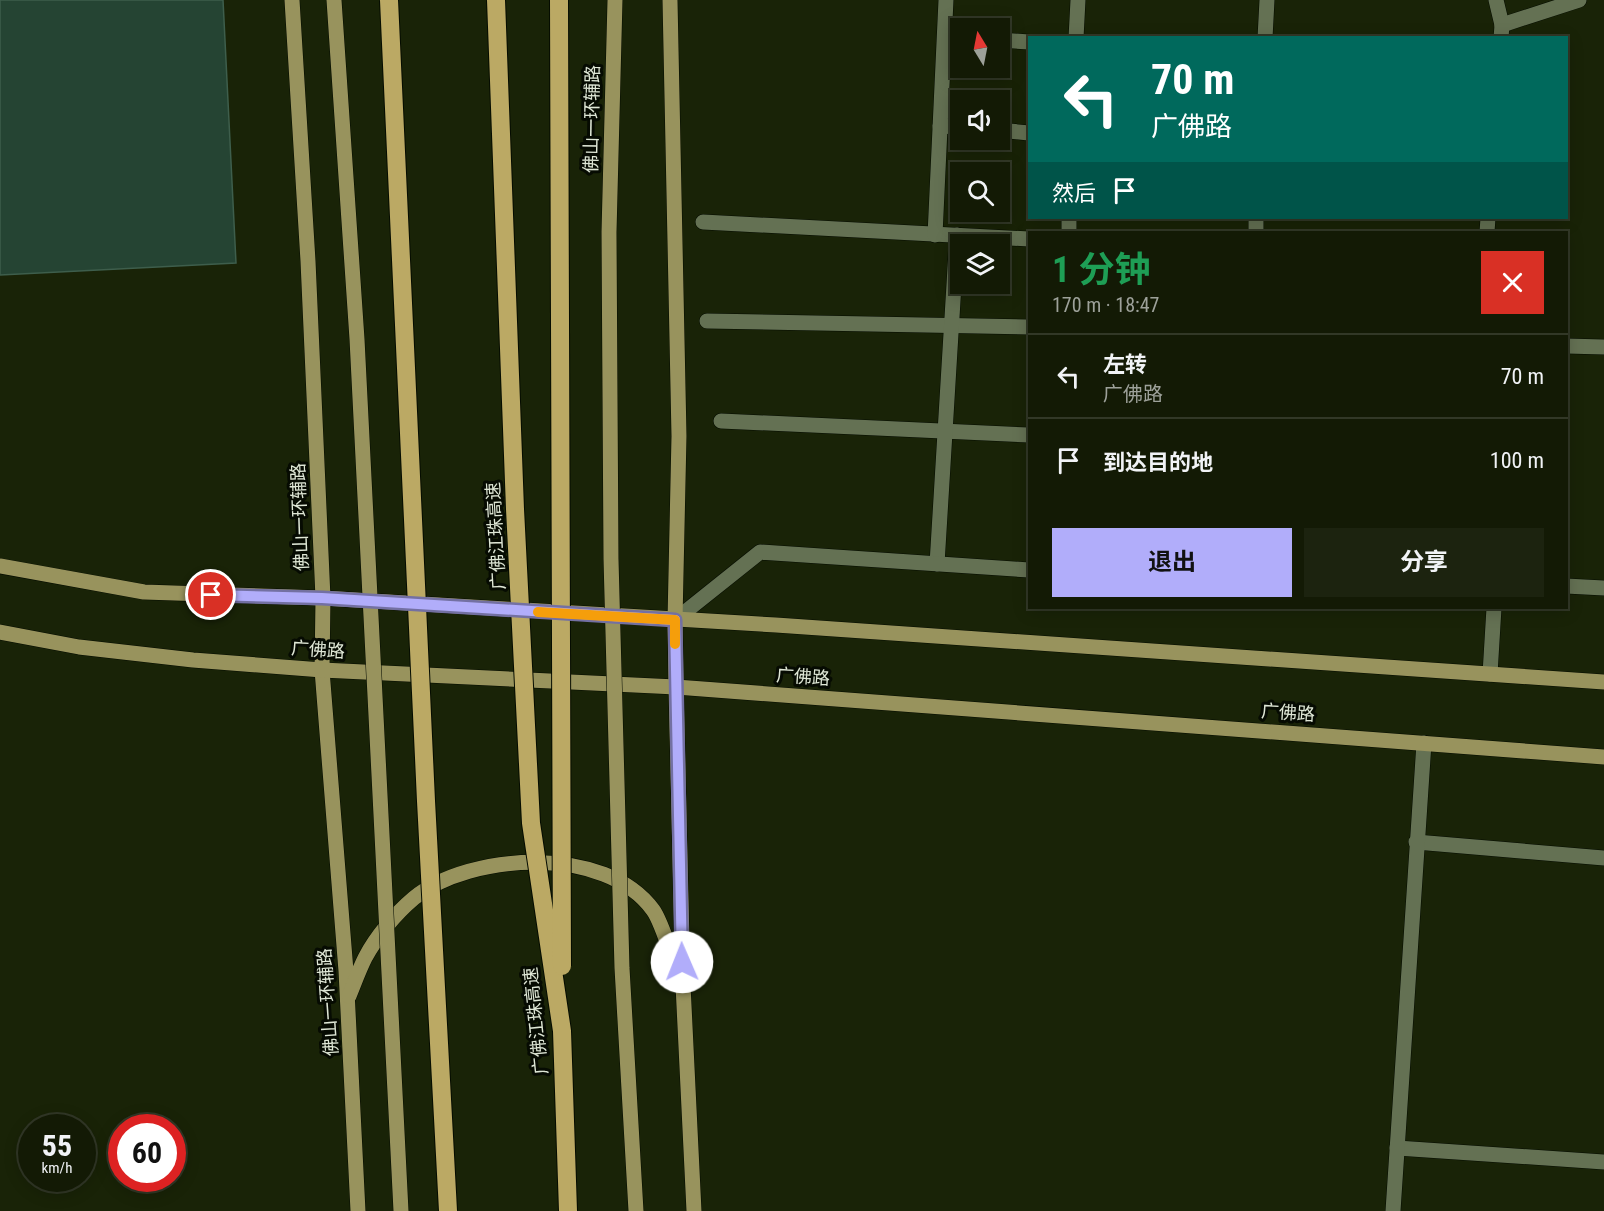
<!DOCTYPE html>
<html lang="zh">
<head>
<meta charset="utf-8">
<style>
	body { margin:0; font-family:"Roboto Condensed","Noto Sans SC",sans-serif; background:#1c230f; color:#f1f3f6; height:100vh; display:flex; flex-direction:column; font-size:22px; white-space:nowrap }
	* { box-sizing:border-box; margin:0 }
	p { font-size:20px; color:#9da19a }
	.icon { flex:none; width:33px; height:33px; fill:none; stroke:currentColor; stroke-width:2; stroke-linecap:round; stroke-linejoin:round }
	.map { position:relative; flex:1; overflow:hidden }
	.panel { position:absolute; left:1028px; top:231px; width:540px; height:378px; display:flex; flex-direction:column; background:#131a05; border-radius:0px; box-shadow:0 3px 15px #0003,0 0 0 2px #323827 }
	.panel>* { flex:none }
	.banner { position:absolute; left:1028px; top:36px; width:540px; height:183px; border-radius:0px; box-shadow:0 3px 15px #0003,0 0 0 2px #323827; background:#00695c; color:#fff; overflow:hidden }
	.needle { width:39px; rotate:350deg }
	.controls { position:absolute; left:950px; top:18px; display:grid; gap:12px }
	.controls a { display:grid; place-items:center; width:60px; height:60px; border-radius:0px; background:#131a05; box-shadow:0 3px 15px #0003,0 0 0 2px #323827; font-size:30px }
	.speed { position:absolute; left:18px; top:1114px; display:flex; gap:12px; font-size:30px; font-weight:700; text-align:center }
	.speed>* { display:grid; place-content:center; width:78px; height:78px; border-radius:50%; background:#131a05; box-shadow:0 3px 15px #0003,0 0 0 2px #323827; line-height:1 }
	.speed small { font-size:15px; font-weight:400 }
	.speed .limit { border:9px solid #d22; background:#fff; color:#111 }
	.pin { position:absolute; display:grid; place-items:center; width:51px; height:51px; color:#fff; margin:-26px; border:3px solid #fff; border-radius:50%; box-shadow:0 2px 6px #0007 }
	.me { position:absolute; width:66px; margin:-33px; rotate:359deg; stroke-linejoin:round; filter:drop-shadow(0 0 4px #0008) }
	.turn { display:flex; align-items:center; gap:21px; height:126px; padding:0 24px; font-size:27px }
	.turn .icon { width:78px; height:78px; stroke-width:2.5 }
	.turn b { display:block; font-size:42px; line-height:51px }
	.then { display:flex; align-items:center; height:57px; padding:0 24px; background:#0003; gap:12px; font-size:22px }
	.round { display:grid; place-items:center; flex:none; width:63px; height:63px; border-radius:0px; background:#1c230f }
	.head { display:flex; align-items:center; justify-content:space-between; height:102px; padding:0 24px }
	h1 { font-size:36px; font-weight:700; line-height:45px; color:#1e9e55 }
	.primary-button { display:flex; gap:12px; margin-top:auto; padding:12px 24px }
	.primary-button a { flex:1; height:69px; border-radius:0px; background:#b1adfa; color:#111; font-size:24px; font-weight:700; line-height:69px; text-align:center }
	.primary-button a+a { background:#1c230f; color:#f1f3f6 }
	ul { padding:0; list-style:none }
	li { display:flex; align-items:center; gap:18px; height:84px; padding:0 24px; border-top:2px solid #323827 }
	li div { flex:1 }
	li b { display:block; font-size:22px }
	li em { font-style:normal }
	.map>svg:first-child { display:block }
</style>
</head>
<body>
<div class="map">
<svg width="1604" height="1211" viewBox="0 0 1604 1211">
	<rect width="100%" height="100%" fill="#192307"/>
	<path fill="#254433" stroke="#3e5e4c" stroke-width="1.5" d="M0,0H223L236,263L0,275Z"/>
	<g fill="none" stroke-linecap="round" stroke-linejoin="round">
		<g stroke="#050c00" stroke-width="16">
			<g id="minor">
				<path d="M1496,0L1502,25"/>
				<path d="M945,36L960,37"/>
				<path d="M1076,38L1078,0"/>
				<path d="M1265,38L1267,0"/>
				<path d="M1501,38L1502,25L1579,0"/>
				<path d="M999,40L1029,42"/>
				<path d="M940,126L960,127"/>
				<path d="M999,130L1029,133"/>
				<path d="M703,222L1029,239"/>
				<path d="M1069,232V218"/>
				<path d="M1256,232V218"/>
				<path d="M1487,232L1488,218"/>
				<path d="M935,235L946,0"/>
				<path d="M707,321L1029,327"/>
				<path d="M1566,346L1604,347"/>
				<path d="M721,421L1029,435"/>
				<path d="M937,564L957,235"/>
				<path d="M1566,586L1604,588"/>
				<path d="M675,620L760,552L1029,570"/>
				<path d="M1490,674L1494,608"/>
				<path d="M1416,842L1604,858"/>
				<path d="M1397,1148L1604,1162"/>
				<path d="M1393,1211L1424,743"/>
			</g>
		</g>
		<g stroke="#050c00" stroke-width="16">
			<g id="major">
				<path d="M292,0L308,261L323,598L322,670L346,971L358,1211"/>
				<path d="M670,0L679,436L675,620L676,687L683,985L694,1211"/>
				<path d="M0,566L144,592L323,598L776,625L1604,682"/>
				<path d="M0,632L79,647L193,660L322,670L676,687L1604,757"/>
				<path d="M349,996C354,984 359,970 365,958C376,937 395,914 414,898C471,852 606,845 653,910C662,922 672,958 678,973"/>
			</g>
		</g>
		<use href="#minor" stroke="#647153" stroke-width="15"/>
		<use href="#major" stroke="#98935d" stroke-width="15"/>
		<g stroke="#050c00" stroke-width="16" stroke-linecap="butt">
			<g id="major-bridge">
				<path d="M334,0L357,339L401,1211"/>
				<path d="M615,0L609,232L611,559L622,968L636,1211"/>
			</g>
		</g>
		<g stroke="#050c00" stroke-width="20" stroke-linecap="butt">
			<g id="highway-bridge">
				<path d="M389,0L426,801L448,1211"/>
				<path d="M496,0L515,509L531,823L562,1031L568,1211"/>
				<path d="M559,0L562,966"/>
			</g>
		</g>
		<use href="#major-bridge" stroke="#98935d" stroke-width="15"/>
		<use href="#highway-bridge" stroke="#bba964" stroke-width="18"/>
	</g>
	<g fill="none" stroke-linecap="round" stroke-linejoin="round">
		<g stroke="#7370a2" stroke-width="15">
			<path id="route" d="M211,595L322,598L675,620L682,962"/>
		</g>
		<use href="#route" stroke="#b1adfa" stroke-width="10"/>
		<path stroke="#f59e0b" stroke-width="10" d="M538,612L675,620V644"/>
	</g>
	<g text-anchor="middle" stroke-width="6" stroke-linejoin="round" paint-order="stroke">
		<g font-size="18" fill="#dfe7d6" stroke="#060b02">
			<text transform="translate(592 119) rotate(-89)" y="6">佛山一环辅路</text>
			<text transform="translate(300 517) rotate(-92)" y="6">佛山一环辅路</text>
			<text transform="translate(496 536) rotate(-93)" y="6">广佛江珠高速</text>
			<text transform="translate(318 650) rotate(4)" y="6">广佛路</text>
			<text transform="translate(803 677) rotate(4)" y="6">广佛路</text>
			<text transform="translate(1288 713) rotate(4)" y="6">广佛路</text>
			<text transform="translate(328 1002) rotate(-94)" y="6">佛山一环辅路</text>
			<text transform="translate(536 1021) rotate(-96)" y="6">广佛江珠高速</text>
		</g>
	</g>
</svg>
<div class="controls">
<a><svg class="needle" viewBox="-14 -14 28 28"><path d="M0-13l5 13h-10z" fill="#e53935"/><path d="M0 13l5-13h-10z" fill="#9da19a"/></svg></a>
<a><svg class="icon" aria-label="sound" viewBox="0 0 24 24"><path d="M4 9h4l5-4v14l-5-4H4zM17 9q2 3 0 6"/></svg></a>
<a><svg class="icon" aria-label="search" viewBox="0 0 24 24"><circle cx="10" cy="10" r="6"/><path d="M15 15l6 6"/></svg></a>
<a><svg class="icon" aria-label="layers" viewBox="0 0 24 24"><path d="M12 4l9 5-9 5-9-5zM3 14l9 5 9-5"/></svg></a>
</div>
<div class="speed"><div>55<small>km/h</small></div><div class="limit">60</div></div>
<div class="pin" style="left:211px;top:595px;background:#d93025"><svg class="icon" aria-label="arrive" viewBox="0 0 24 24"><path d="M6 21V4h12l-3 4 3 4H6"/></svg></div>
<svg class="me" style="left:682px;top:962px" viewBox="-20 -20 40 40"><circle r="19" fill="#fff"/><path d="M0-13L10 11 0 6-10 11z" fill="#b1adfa"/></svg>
<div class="banner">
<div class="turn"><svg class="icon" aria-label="left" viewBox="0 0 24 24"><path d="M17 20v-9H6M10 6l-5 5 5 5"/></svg><div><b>70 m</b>广佛路</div></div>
<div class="then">然后<svg class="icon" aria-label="arrive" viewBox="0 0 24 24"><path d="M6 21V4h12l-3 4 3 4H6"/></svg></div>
</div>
<section class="panel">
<div class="head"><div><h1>1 分钟</h1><p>170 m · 18:47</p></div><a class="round" style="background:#d93025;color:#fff"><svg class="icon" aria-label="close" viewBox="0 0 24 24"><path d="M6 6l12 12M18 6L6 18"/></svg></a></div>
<ul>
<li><svg class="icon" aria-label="left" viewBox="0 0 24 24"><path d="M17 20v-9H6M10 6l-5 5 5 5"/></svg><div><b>左转</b><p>广佛路</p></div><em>70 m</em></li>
<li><svg class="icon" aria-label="arrive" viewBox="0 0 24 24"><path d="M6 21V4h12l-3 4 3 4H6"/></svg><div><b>到达目的地</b></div><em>100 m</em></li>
</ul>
<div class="primary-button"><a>退出</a><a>分享</a></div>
</section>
</div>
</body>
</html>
